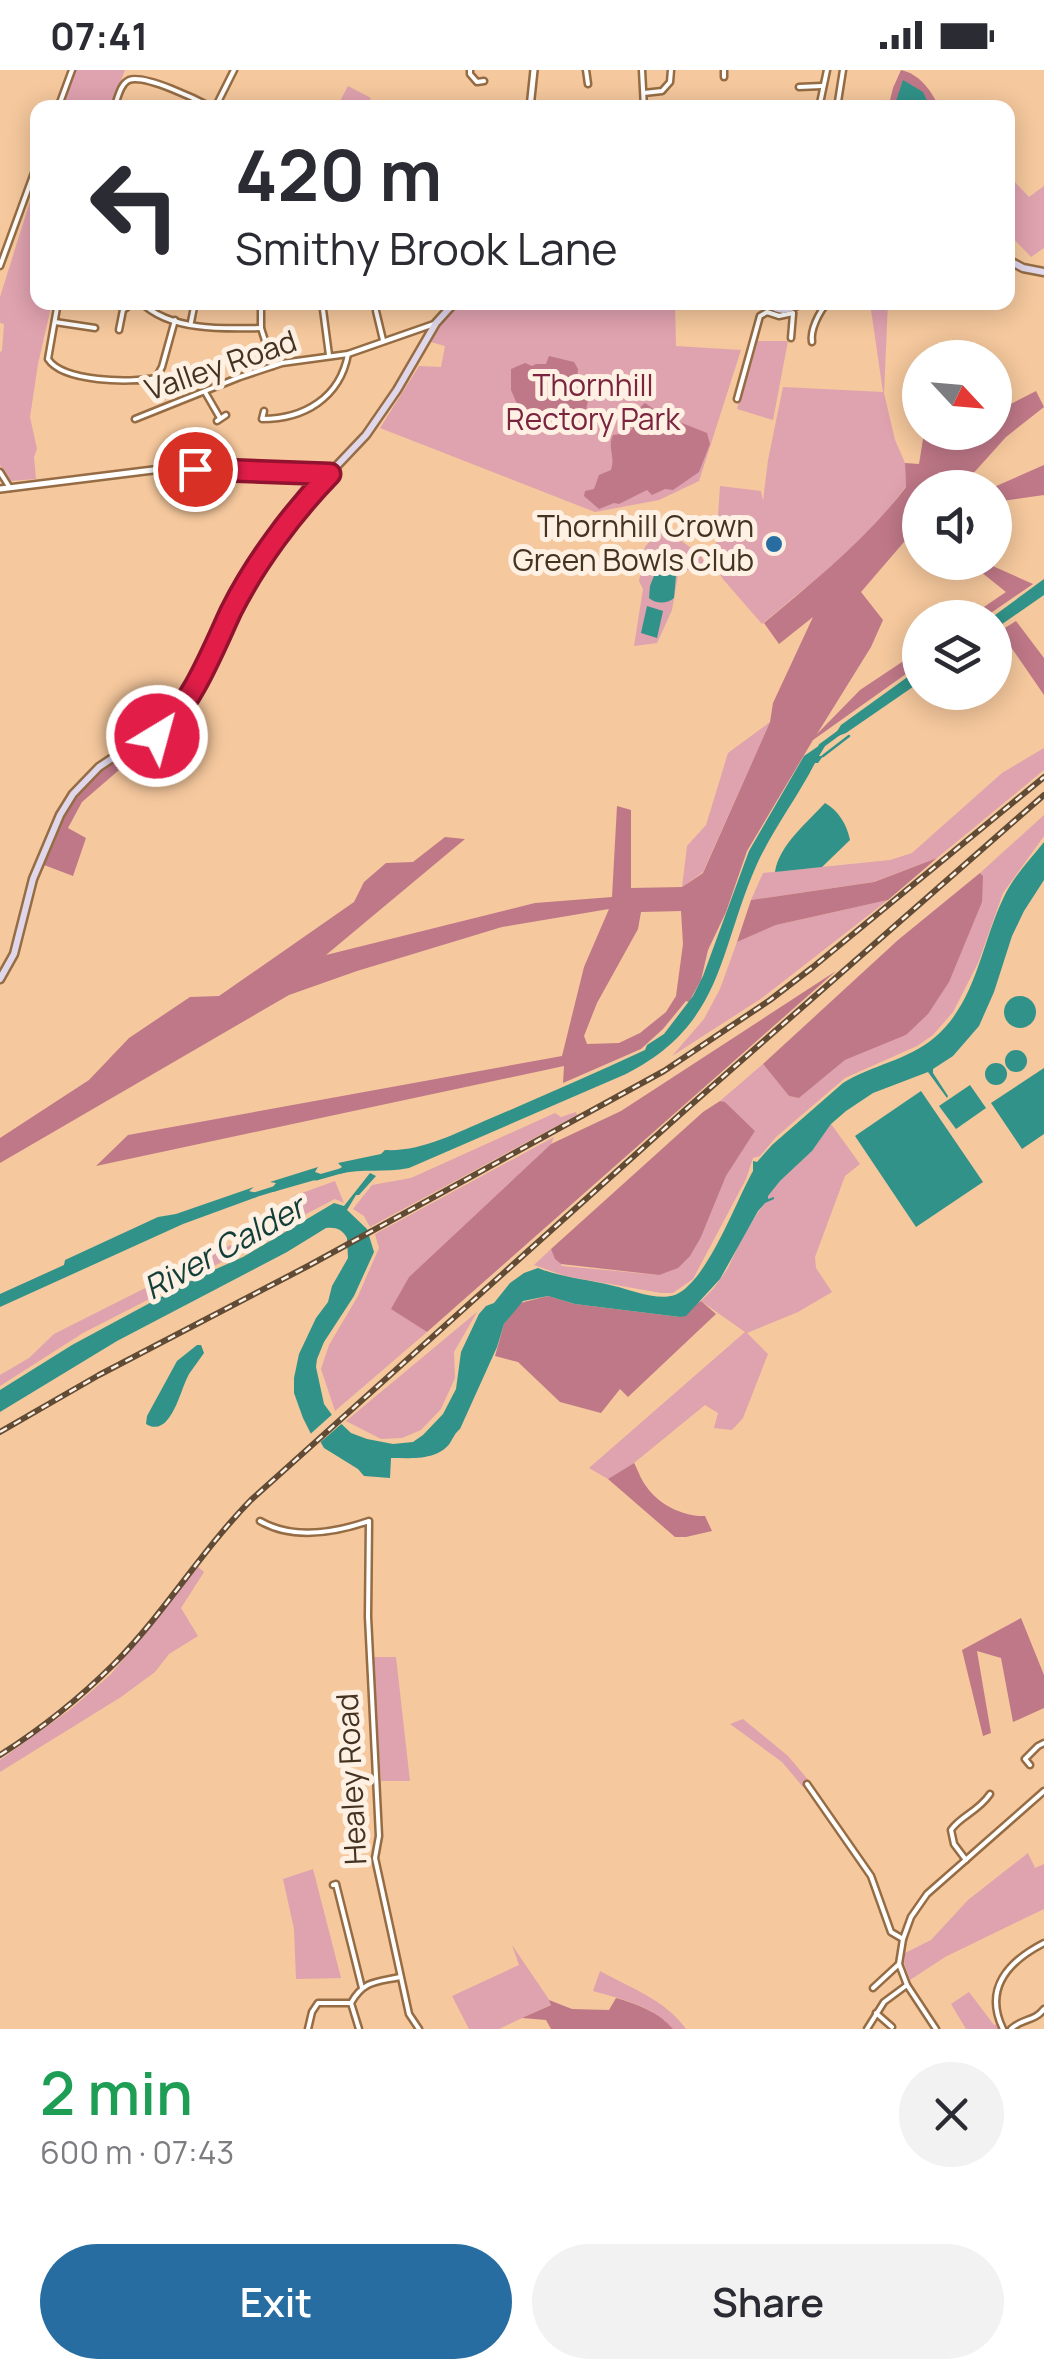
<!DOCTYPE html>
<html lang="en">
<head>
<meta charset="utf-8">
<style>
	body { margin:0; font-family:Manrope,sans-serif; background:#f2f2f3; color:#2b2b33; height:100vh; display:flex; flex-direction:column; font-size:38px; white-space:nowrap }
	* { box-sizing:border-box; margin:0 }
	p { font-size:32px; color:#7c7c81 }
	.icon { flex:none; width:55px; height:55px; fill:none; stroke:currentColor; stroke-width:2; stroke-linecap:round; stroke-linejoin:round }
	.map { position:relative; height:1959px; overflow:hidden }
	.panel { display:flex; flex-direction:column; background:#fff; flex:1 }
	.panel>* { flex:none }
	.banner { position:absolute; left:30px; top:30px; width:985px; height:210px; border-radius:20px; box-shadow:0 5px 25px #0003; background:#fff; color:#2b2b33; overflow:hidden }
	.needle { width:65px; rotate:116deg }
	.controls { position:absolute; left:902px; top:270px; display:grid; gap:20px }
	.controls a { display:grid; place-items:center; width:110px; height:110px; border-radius:50%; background:#fff; box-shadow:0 5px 25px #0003; font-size:50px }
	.pin { position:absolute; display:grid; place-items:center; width:85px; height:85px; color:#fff; margin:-42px; border:5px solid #fff; border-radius:50%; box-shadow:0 2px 10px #0007 }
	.me { position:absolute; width:110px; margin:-55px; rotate:37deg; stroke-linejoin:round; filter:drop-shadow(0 0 8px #0008) }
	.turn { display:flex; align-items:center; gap:35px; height:210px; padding:0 40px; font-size:45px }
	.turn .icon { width:130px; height:130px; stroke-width:2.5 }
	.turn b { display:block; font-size:70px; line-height:85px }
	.round { display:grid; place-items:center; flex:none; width:105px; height:105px; border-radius:52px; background:#f2f2f3 }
	.head { display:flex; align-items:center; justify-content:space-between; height:170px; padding:0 40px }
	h1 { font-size:60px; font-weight:600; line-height:75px; color:#1e9e55 }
	.button { display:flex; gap:20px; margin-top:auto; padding:20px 40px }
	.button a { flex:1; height:115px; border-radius:60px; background:#276da1; color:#fff; font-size:40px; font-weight:600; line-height:115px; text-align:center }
	.button a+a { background:#f2f2f3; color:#2b2b33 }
	.status { display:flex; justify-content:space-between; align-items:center; height:70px; padding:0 50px; background:#fff; direction:ltr }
	.status svg { height:28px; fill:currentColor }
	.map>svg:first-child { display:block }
</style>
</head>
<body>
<div class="status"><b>07:41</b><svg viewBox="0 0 49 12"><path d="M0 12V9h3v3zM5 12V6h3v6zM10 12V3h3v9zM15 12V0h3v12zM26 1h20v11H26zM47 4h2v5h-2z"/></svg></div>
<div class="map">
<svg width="1044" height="1959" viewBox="0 0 1044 1959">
	<rect width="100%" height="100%" fill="#f5c89d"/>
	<g fill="#dfa2af">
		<path d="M75,0H125L111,37H61Z"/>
		<path d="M348,16L371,28L366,37H337Z"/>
		<path d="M1008,99L1014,111L1029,127L1044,116V178L1031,187L1008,163Z"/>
		<path d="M37,109L38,232L52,233L38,294L30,347L37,379L34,387L36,409L11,411L0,395V282L2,281L4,254L0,253V227Z"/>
		<path d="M462,233H675L676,276L741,280L699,411L659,430L595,442L380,358L419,296L441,297L445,276L431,272L446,246Z"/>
		<path d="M870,233H888L884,323L895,370L905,393L906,416L881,449L841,488L762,554L722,508L715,490L720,416L761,421L763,431L768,390L783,317L883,322Z"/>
		<path d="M756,271H788L773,350L737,339Z"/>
		<path d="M662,457L701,485L706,497L693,501L679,499L672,540L657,573L634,576L643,519L639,511L645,477Z"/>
		<path d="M770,652L703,802L682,817L687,776L706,755L728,683Z"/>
		<path d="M1044,678V700L937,788L873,812L751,830L763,803L890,790L912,783L1002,703Z"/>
		<path d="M1044,745V766L1003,823L978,893L953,942L933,965L917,976L845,1008L776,1067L760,1086L753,1088L746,1109L693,1209L673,1223H661L565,1206L534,1195L551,1179L562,1196L659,1205L701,1167L726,1106L755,1061L725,1032L720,1031L763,994L789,1026L799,1028L845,990L906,965L983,806L980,803Z"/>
		<path d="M888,830L762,928L672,986L704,949L720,919L737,872L776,855Z"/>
		<path d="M576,1042L577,1045L370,1157L364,1146L353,1139L372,1115L411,1108L555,1043L561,1047Z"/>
		<path d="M831,1054L860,1094L845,1106L815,1187L816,1198L832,1222L798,1242L747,1263L768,1284L743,1348L732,1360L714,1358L718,1343L705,1335L634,1393L608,1409L589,1398L745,1262L701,1231L714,1218L728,1198L741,1170L768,1126L780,1111L812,1081Z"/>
		<path d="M554,1067L551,1074L409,1207L392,1239L427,1262L335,1341L321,1299L329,1275L358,1226L379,1178L375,1164Z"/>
		<path d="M335,1111L344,1133L335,1129L306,1144L255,1175L83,1263L0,1316V1305L29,1288L54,1264L302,1139L291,1127Z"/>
		<path d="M477,1242L454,1282L455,1308L441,1339L421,1360L402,1368L381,1369L346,1351Z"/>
		<path d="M198,1497L204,1502L181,1538L198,1566L169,1584L155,1602L121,1627L0,1702V1690L71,1639L111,1604Z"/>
		<path d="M373,1587H396L410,1711H381Z"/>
		<path d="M743,1649L788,1686L810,1712L803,1717L782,1692L730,1654Z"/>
		<path d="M1028,1783L1035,1798L1044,1794V1839L945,1887L910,1910L904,1893L905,1883L931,1870L968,1830Z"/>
		<path d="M313,1799L341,1908L296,1909L294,1859L283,1809Z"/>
		<path d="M512,1875L552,1934L499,1959H469L452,1926L519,1895Z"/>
		<path d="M600,1901C629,1917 667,1931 686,1959H673C654,1936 621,1929 593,1921Z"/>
		<path d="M969,1922L994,1955L999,1953L1003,1959H966L951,1934Z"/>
	</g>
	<g fill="#bf7888" fill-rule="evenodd">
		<path d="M901,0C919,4 930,19 938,35L937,37L888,38L893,18Z"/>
		<path d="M549,286L574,292L578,299L577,313L584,314L590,320L584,350L590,359L587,360L575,352L574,345L571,341L567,349L564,350C552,346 539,341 529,351H526L519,346L520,341L511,320V299L525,293L532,296L536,294H546Z"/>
		<path d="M1036,321L1044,337L1006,367L961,417L920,418V462L904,472L861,522L883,550L871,577L817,664L860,620L920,580V594L813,670L747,781L726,842L708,880L701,910L689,932L686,931L663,959L641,979L563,1013L564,996L96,1096L128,1065L562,986L584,897L609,839L502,857L357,901L289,925L0,1093V1068L89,1010L129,968L190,927L219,926L354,832L364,812L386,793L413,792L445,767L465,769L326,885L535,833L612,827L617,736L631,740V818L682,817L703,803L770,652L773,633L813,547L779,574L764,553C815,510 866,470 906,417L905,393L919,394L924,363L995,362V342ZM681,841L683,874L676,926L666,942L640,963L619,973L587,974L584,966L597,933L638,859L641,842Z"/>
		<path d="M645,333L662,345L707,363L710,374L699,402L673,420L665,419L652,425L647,420L619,434L614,433L599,439L584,426L585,421L594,419L599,405L611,400C616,387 607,378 613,365L629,363L636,353L637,340Z"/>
		<path d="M1044,395V425L995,432L994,417Z"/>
		<path d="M973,493H986L1033,514L985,547H969L1006,522L976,498Z"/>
		<path d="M1016,551L1044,588V625L1000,561Z"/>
		<path d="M116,691L119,700L82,732L68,758L86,768L73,806L44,795C62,749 72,719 116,691Z"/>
		<path d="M937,788L888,830L776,855L737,872L751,830L874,812Z"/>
		<path d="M980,803L983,806L982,832L949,912L928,944L906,965L845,990L799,1028L789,1026L763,994L898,870Z"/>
		<path d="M836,901L427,1262L391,1239L409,1207L551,1074L621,1041Z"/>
		<path d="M720,1031L725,1032L755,1061L726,1106L701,1167L690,1186L678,1198L659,1205L561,1194L555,1189L551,1179L703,1042Z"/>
		<path d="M548,1226L575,1234L680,1247C691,1244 692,1235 701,1231L716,1244L628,1327L620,1319L601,1343L560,1332L518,1292L495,1286L504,1254L520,1233Z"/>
		<path d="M634,1393C638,1400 641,1410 646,1416C658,1434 683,1447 705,1446L712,1461L686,1467H675L608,1409Z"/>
		<path d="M1021,1548L1044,1605V1638L1013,1652L1001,1588L977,1581L991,1663L983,1666L962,1580Z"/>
		<path d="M616,1928C637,1934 659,1942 673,1959H551L546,1950L522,1948L551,1935L549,1930L572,1939L609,1940Z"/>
	</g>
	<g fill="#309288">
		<path d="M903,10L923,22L929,35L927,37H894Z"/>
		<path d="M657,498L669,500L676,505L674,528C667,534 656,534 649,528L650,516Z"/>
		<path d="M1044,509V525L995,559V548H991Z"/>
		<path d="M647,536L663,541L657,568L641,563Z"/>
		<path d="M920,598V612L846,663L838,666L836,663L841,655Z"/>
		<path d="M823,673L825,676L819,686H823L818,693H815C797,728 773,759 757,794C718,882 724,954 626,1004L409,1098C385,1103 362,1098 339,1104L338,1100L342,1097L338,1093L381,1084L385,1080C421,1082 456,1063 489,1049C541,1027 593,1004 645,980L647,975L664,964L693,926L703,906L749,781L804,686Z"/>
		<path d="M825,733C839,741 847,755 850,770L822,797L775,802C779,775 808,752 825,733Z"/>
		<path d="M1044,772V810L1024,841L1012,866L994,922L979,956L953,986L933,999V1003L948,1026L947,1028L928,1002L873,1023L846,1041L831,1054L812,1081L780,1111L768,1126V1129L774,1127V1129L765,1133L758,1141L720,1209L686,1246L680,1247L575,1234L548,1226L523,1231L504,1254L497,1277L460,1359C455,1363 453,1368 450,1373C437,1391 410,1388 391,1388L390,1408L364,1406L358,1399L324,1378L320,1371L311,1364L303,1348L294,1323V1308L299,1284L316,1248L328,1232L332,1216L348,1188L347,1168C342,1159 336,1157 326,1158L287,1182L117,1271L0,1342V1320L72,1275L198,1207L243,1187L334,1133L344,1136L370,1103L376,1106L359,1125H356L347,1140L367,1159L374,1182L354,1226L324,1272L317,1289L316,1297L324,1334L332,1345L351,1363L367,1369L393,1374L413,1372L423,1365L443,1344L456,1319L461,1282L479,1244L486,1236L494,1233L510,1213L524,1203L538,1198C563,1208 588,1209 614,1216C631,1220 657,1231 675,1225C707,1212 736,1131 753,1101V1091L757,1092L772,1075L843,1013C872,995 908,990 934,968C976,933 981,875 1003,829C1012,808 1030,790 1044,772Z"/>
		<circle cx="1020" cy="942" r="16"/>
		<circle cx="1016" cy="991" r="11"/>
		<circle cx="996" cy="1004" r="11"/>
		<path d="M1044,998V1064L1022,1079L991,1033Z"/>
		<path d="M970,1015L986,1038L956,1059L939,1036Z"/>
		<path d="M921,1021L983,1112L916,1157L855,1066Z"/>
		<path d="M318,1097L315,1102L321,1104L322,1108L273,1122L272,1118L276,1113L270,1112Z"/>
		<path d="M254,1117L249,1121L256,1123L257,1127L183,1154L0,1237V1224L64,1195L65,1190L158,1147L176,1144Z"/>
		<path d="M197,1275H201L204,1283C199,1290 194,1297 189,1304C180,1320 171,1369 146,1354L147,1346L177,1291Z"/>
	</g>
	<path fill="#f5c89d" d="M336,1341L346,1350L317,1375L307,1367Z"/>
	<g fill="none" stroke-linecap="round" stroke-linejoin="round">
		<path stroke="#309288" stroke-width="2.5" d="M823,686L849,666"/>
		<g stroke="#309288" stroke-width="5">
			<path d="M821,676L840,662"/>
			<path d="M316,1108L344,1100"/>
			<path d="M254,1125L277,1118"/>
		</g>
		<g stroke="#956c44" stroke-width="9">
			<g id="minor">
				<path d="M470,0V4L477,12L484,11"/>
				<path d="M586,0L588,14"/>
				<path d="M642,0L644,38"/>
				<path d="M724,0V7"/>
				<path d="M799,17L822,16"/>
				<path d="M644,23L662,21L670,12L671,0"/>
				<path d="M58,38L72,0"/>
				<path d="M114,38C118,28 120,14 129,10C145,4 198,30 213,38"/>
				<path d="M215,38L234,0"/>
				<path d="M819,38L827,0"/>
				<path d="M837,38L843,0"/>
				<path d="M0,196L38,92"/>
				<path d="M58,232L48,289C63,312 130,313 156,308L162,297L175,250"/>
				<path d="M141,232C169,261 225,259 261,258"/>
				<path d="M261,232V258L273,296"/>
				<path d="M322,232L329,285"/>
				<path d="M376,241L383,270"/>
				<path d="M55,252L95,258"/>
				<path d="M191,252L195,232"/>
				<path d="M119,260L123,240L134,232"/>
				<path d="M791,268L793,244"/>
				<path d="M812,272C810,260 819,242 828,232"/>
				<path d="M205,322L220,348"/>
				<path d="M737,329L760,246L767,242L779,246L793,243"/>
				<path d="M264,341L262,349C304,349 340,328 348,284"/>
				<path d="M135,349L240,307L282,293L348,284L434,254"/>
				<path d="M217,351L226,345"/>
				<path d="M0,402L10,418"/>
				<path d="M260,1451C293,1470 334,1463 369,1451L368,1547L379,1766L375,1788L409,1944L419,1959"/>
				<path d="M1030,1695L1025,1689L1038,1676L1044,1673"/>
				<path d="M807,1714L871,1806L891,1862L903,1869"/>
				<path d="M966,1790L954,1774L951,1760C960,1746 978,1742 990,1724"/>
				<path d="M333,1815L336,1814L362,1918"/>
				<path d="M873,1918L899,1894"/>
				<path d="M876,1943L892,1957"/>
				<path d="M308,1959L312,1942L318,1933H350"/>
				<path d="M359,1959L351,1933C364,1910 377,1912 400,1907"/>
				<path d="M867,1959L884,1932L907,1915"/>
				<path d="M936,1959L907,1915L899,1894L903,1869L911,1847L927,1824L1044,1721"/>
				<path d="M1003,1959C983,1918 1009,1891 1044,1873"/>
				<path d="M1011,1959C1022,1948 1034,1952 1044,1939"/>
			</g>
		</g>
		<g stroke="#956c44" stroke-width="10">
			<g id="tertiary">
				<path d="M530,38L534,0"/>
				<path d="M0,419L161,399L330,404"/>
			</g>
		</g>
		<g stroke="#956c44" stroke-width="11">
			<g id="secondary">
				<path d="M1008,190L1023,198L1044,202"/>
				<path d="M767,232C778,243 790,242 800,232"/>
				<path d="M0,909L14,884L33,809L60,745L73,724L99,697L114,687L145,673L165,658L197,611L217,575L232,541L254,502L312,422L366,365L397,320L436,253L455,232"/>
			</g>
		</g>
		<use href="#minor" stroke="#fff" stroke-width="4"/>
		<use href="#tertiary" stroke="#fff" stroke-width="5"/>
		<use href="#secondary" stroke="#e0d7eb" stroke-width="6"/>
		<g stroke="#614b35" stroke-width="6">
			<g id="rail">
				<path d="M0,1362L99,1305L308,1196L664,1001L770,930L813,897L1044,707"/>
				<path d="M0,1685C41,1659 79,1629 114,1594C164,1544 201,1481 251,1430L684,1041L1044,725"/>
			</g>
		</g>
		<use href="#rail" stroke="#fef0e3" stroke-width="2.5" stroke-dasharray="8" stroke-linecap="butt"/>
	</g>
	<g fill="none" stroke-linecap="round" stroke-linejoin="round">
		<g stroke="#92132f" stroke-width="25">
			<path id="route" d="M157,666C191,636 212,582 231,541C255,493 293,442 330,404L195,399"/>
		</g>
		<use href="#route" stroke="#e11d48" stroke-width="18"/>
	</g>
	<circle fill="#276da1" stroke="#fef0e3" stroke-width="4" cx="774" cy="474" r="10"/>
	<g text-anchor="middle" stroke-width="10" stroke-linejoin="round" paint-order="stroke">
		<g font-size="30" fill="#453322" stroke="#fef0e3">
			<text transform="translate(221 296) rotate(-19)" y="10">Valley Road</text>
			<text transform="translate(352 1709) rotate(-93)" y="10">Healey Road</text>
		</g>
		<g font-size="30" fill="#7a243f" stroke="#fef0e3">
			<text x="593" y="326">Thornhill<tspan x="593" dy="34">Rectory Park</tspan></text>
		</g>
		<g font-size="30" fill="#453322" stroke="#fef0e3" text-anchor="end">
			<text x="754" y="467">Thornhill Crown<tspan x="754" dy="34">Green Bowls Club</tspan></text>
		</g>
		<g font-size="32" font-style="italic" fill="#123e39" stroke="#fef0e3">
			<text transform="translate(224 1178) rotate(-29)" y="11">River Calder</text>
		</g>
	</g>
</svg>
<div class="controls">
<a><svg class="needle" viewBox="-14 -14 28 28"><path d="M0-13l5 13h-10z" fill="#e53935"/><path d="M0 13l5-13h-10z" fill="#7c7c81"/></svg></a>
<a><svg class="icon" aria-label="sound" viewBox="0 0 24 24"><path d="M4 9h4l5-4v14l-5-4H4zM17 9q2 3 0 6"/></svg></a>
<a><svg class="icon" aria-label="layers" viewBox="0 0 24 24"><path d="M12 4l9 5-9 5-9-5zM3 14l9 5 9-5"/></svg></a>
</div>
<div class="pin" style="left:195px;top:399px;background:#d93025"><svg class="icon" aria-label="arrive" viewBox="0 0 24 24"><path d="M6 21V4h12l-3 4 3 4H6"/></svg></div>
<svg class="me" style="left:157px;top:666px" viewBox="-20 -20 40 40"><circle r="17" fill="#e11d48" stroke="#fff" stroke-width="3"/><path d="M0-11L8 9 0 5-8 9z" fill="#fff"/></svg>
<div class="banner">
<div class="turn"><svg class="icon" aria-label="left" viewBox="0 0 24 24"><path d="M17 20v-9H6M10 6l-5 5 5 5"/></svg><div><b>420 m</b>Smithy Brook Lane</div></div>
</div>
</div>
<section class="panel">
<div class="head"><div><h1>2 min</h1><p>600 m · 07:43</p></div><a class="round"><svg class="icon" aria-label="close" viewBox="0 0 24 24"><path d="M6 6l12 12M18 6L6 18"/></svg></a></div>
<div class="button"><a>Exit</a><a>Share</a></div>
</section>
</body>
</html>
